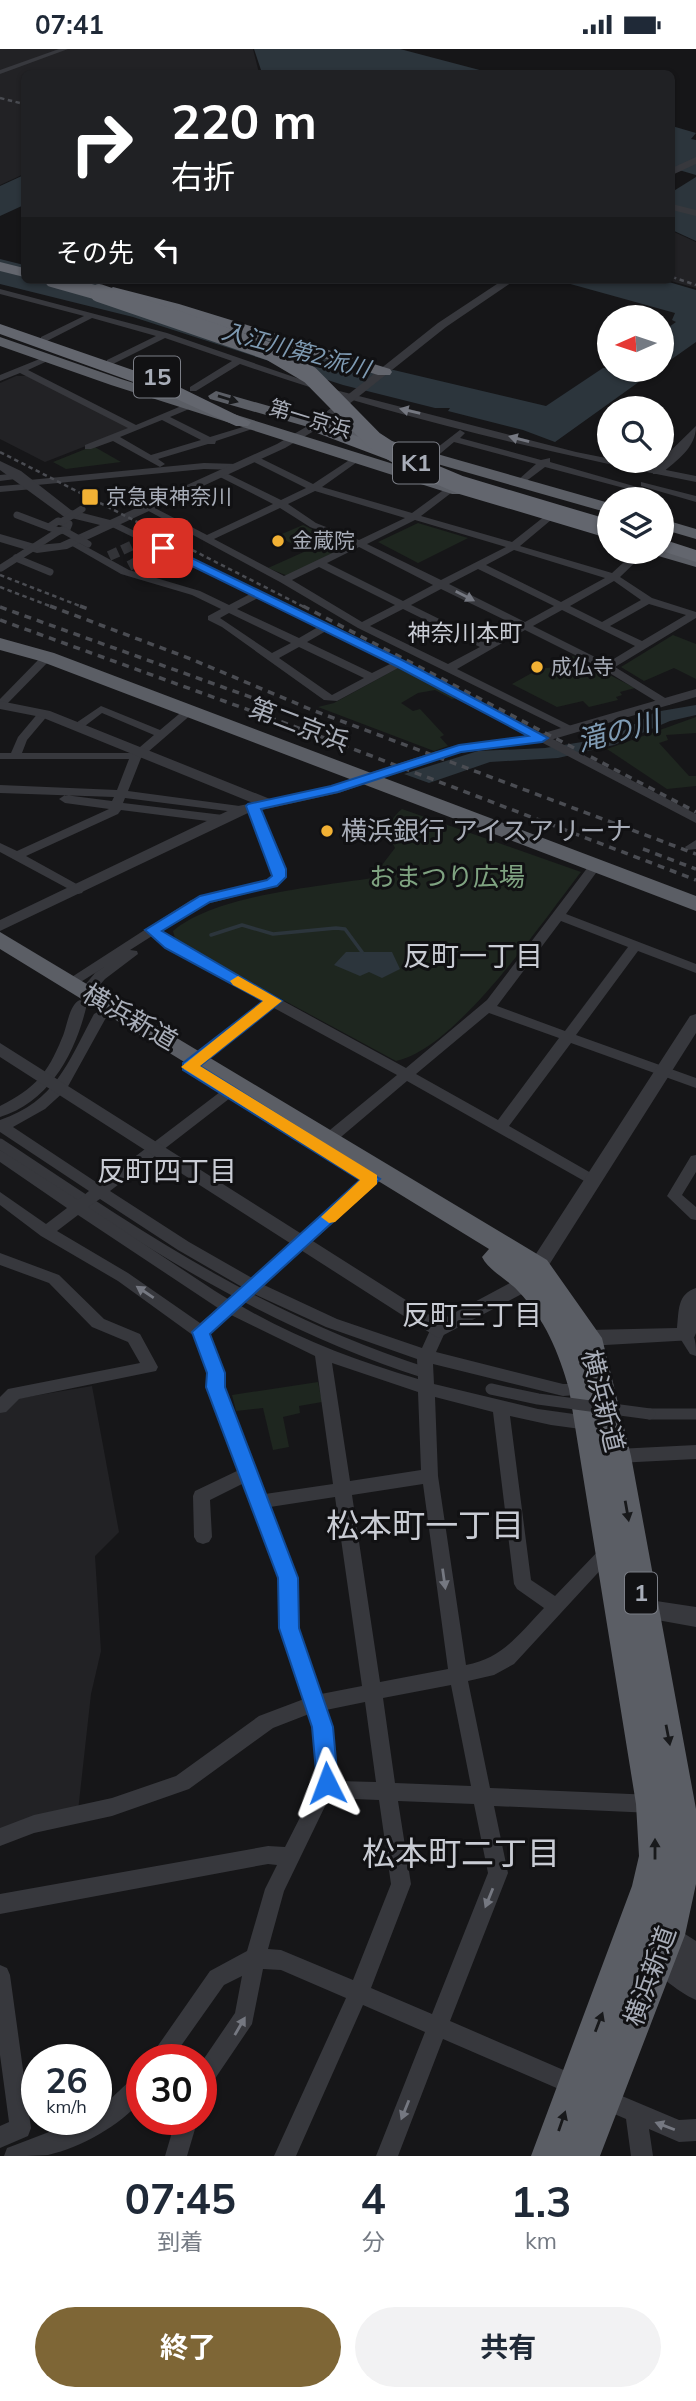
<!DOCTYPE html>
<html lang="ja">
<head>
<meta charset="utf-8">
<style>
	body { margin:0; font-family:Mulish,"Noto Sans JP",sans-serif; background:#f2f2f3; color:#1f2937; height:100vh; display:flex; flex-direction:column; font-size:26px; white-space:nowrap }
	* { box-sizing:border-box; margin:0 }
	p { font-size:23px; color:#747a83 }
	.icon { flex:none; width:38px; height:38px; fill:none; stroke:currentColor; stroke-width:2; stroke-linecap:round; stroke-linejoin:round }
	.map { position:relative; height:2107px; overflow:hidden }
	.panel { display:flex; flex-direction:column; background:#fff; flex:1 }
	.panel>* { flex:none }
	.hud { position:absolute; left:21px; top:21px; width:654px; height:214px; border-radius:10px; box-shadow:0 2px 5px #0004; background:#202124; color:#fff; overflow:hidden }
	.needle { width:46px; rotate:267deg }
	.controls { position:absolute; left:597px; top:256px; display:grid; gap:14px }
	.controls a { display:grid; place-items:center; width:77px; height:77px; border-radius:50%; background:#fff; box-shadow:0 2px 5px #0004; font-size:35px }
	.speed { position:absolute; left:21px; top:1995px; display:flex; gap:14px; font-size:35px; font-weight:700; text-align:center }
	.speed>* { display:grid; place-content:center; width:91px; height:91px; border-radius:50%; background:#fff; box-shadow:0 2px 5px #0004; line-height:1 }
	.speed small { font-size:18px; font-weight:400 }
	.speed .limit { border:10px solid #d22; background:#fff; color:#111 }
	.pin { position:absolute; display:grid; place-items:center; width:60px; height:60px; color:#fff; margin:-30px; border-radius:14px; box-shadow:0 4px 10px #0006 }
	.me { position:absolute; width:77px; margin:-38px; rotate:357deg; stroke-linejoin:round; filter:drop-shadow(0 0 5px #0008) }
	.turn { display:flex; align-items:center; gap:24px; height:147px; padding:0 35px; font-size:32px }
	.turn .icon { width:91px; height:91px; stroke-width:2.5 }
	.turn b { display:block; font-size:49px; line-height:60px }
	.then { display:flex; align-items:center; height:66px; padding:0 35px; background:#0003; gap:14px; font-size:26px }
	.eta { display:flex; justify-content:space-evenly; align-items:center; height:119px; text-align:center }
	.eta b { font-size:42px; font-weight:700; line-height:49px }
	.primary-button { display:flex; gap:14px; margin-top:auto; padding:14px 35px }
	.primary-button a { flex:1; height:80px; border-radius:42px; background:#7e6636; color:#fff; font-size:28px; font-weight:700; line-height:80px; text-align:center }
	.primary-button a+a { background:#f2f2f3; color:#1f2937 }
	.status { display:flex; justify-content:space-between; align-items:center; height:49px; padding:0 35px; background:#fff; direction:ltr }
	.status svg { height:19px; fill:currentColor }
	.map>svg:first-child { display:block }
</style>
</head>
<body>
<div class="status"><b>07:41</b><svg viewBox="0 0 49 12"><path d="M0 12V9h3v3zM5 12V6h3v6zM10 12V3h3v9zM15 12V0h3v12zM26 1h20v11H26zM47 4h2v5h-2z"/></svg></div>
<div class="map">
<svg width="696" height="2107" viewBox="0 0 696 2107">
	<rect width="100%" height="100%" fill="#161618"/>
	<g fill="#222225">
		<path d="M0,0H253L259,24H24V125L0,136Z"/>
		<path d="M672,182L696,193V239L667,231H672Z"/>
		<path d="M16,327H27L132,379L45,413L0,390V334Z"/>
		<path d="M92,1337L119,1483L95,1507L101,1602L91,1645L78,1762L0,1782V1363L15,1350Z"/>
	</g>
	<g fill="#1e261f">
		<path d="M93,397L121,413L66,420L53,413Z"/>
		<path d="M418,474L468,489L418,514L378,493Z"/>
		<path d="M303,476L346,497L288,527L268,519L306,502L277,487Z"/>
		<path d="M673,586L696,595V630L674,619L644,632L621,618Z"/>
		<path d="M573,607L635,639L620,643L622,646L616,648L618,651L589,658L583,652L557,658L512,635L539,620L555,618Z"/>
		<path d="M398,619L458,649L452,650L435,641L418,644L401,654L413,662L420,660L444,686L440,688L448,697L434,702L318,658L334,654Z"/>
		<path d="M696,668V684L666,686L668,691L659,694L689,727H696V737L667,740L607,700Z"/>
		<path d="M402,760L581,823C542,873 456,1000 396,1012L176,893L173,882C216,846 316,838 372,829L395,799C387,783 387,772 402,760Z"/>
		<path d="M318,1333L322,1353L299,1357L300,1364L283,1368L289,1398L273,1401L263,1359L236,1362L232,1346Z"/>
	</g>
	<g fill="#2c353c">
		<path d="M254,0H400L491,24H262Z"/>
		<path d="M672,77L696,84L691,90L696,91V126L672,119Z"/>
		<path d="M24,126V156L0,167V137Z"/>
		<path d="M696,128V192L672,181V143Z"/>
		<path d="M0,210L24,216V231H84L364,314L546,357L603,319L657,320L555,393L523,381L448,362L450,359H435L343,336L133,268L0,235Z"/>
		<path d="M556,231H662L696,241V293L662,317V283L676,273L672,271L675,264Z"/>
		<path d="M696,656V666L670,672L614,696L558,709L490,713L429,734L404,725L478,702L545,699L582,693L623,682L655,663Z"/>
		<path d="M346,903H392L400,920L382,929L369,923L360,927L334,916Z"/>
	</g>
	<g fill="none" stroke-linecap="round" stroke-linejoin="round">
		<path stroke="#2c353c" stroke-width="3.5" d="M211,886L242,876L273,885L336,879L345,880L362,903"/>
		<g stroke="#333438" stroke-width="10" stroke-dasharray="10 4.5" stroke-linecap="butt">
			<path d="M109,507L133,496"/>
			<path d="M129,517L151,505"/>
		</g>
		<g stroke="#37383d" stroke-width="7">
			<path d="M49,478L58,472L69,475L67,480L59,482"/>
			<path d="M16,509L50,523"/>
		</g>
		<g stroke="#37383d" stroke-width="11">
			<path d="M0,1095C141,1189 263,1272 426,1324"/>
			<path d="M650,1365H696"/>
		</g>
		<g fill="#37383d" fill-rule="evenodd">
			<path d="M59,0H68L0,25V21Z"/>
			<path d="M0,240L167,284L320,337L576,403L696,427V433C542,402 388,367 240,315L196,342H190V338L232,312L165,289L113,315H107V311L156,287L92,269L47,292H41V288L84,267L0,245Z"/>
			<path d="M47,307L54,309L28,321L136,376L191,353L195,356L194,358L170,368L210,388L256,374L261,377L216,392L215,395H208L158,410L165,415L160,418L113,392L91,400H85V396L128,379L20,324L0,332V326ZM162,371L201,391L151,406L120,388Z"/>
			<path d="M460,381L465,384L460,389L541,411L550,409V413L644,440L639,443L545,418L521,436L516,433L518,431L536,415L454,393L435,409H429V405Z"/>
			<path d="M357,406L360,407V411L322,438L412,464L449,437H455V441L421,467L512,493L545,467H551V471L520,497L612,524L636,502H647L620,528L652,549L696,563V569L615,618L670,652V656H662L603,620L525,581L457,620L579,681L573,684L569,683L358,579L280,533L143,459L151,457L207,486L273,455L218,427V423H224L281,451L306,439L252,412V408H258L313,435ZM315,442L405,469L359,491L316,474L288,455ZM280,459L310,478L351,495L284,527L214,490ZM415,471L506,498L441,531L367,495ZM359,498L433,536L403,552L327,514ZM514,501L605,529L561,553L486,516ZM319,518L395,556L362,573L292,531ZM478,520L554,557L525,573L449,535ZM614,532L641,551L602,573L570,557ZM441,540L517,577L488,594L411,556ZM649,555L686,566L642,592L610,577ZM403,560L480,598L448,615L370,577ZM562,561L635,597L607,614L533,577Z"/>
			<path d="M204,414L237,415L242,418L237,421L204,420L37,436L33,440L0,443V437L25,435L29,431Z"/>
			<path d="M20,424L25,427L23,429L0,432V426Z"/>
			<path d="M641,433L696,447V453L641,437Z"/>
			<path d="M110,473H116L404,612L696,765V774L541,693L438,707V703L467,696L532,688L400,618L337,652L324,651L222,578L208,571V567L221,560L192,546L121,525L67,494L76,492L129,521L200,542L229,556L250,545L110,477ZM258,549L318,578L299,589L237,560ZM229,564L291,594L272,604L220,569ZM326,582L392,614L372,624L307,593ZM299,598L364,629L332,646L279,609Z"/>
			<path d="M47,605L51,606V610L4,658L0,659V650L43,606Z"/>
			<path d="M101,657L160,681L185,660H193V664L141,709L128,742L247,758L249,754H257L285,820V828L276,837L199,857L161,882L175,893L406,1019L487,951L591,814H599L601,817L566,865L696,915V924L638,902L576,986L696,1029V1039L571,994L509,1077L598,1128L600,1132L598,1136L593,1137L407,1032L335,1093H325L323,1089L325,1085L397,1026L274,959L194,1021H184L182,1018L184,1015L264,953L165,899L152,887L130,901L137,902L138,905L105,930L91,946L86,947L79,943L95,924L109,915L76,936H66L64,933L191,851L268,831L273,827V820L249,761L243,764L125,749L123,754L223,766L229,770L223,774L121,761L118,765L26,807L82,838L84,841L82,844L78,845L0,803V794L17,802L109,760L65,754L59,750L65,746L112,752L114,748L0,744V736L117,741L129,710H0V704H11L18,688L39,663L43,662L49,665L27,691L22,704H133L154,686L102,664L81,680H73V676ZM561,872L628,898L565,982L497,957ZM489,964L559,989L498,1071L416,1025Z"/>
			<path d="M696,791V800L687,801L685,798Z"/>
			<path d="M80,951L87,955C76,1003 50,1053 0,1068V1057C35,1039 47,1026 62,989C67,979 69,955 80,951Z"/>
			<path d="M101,961L108,965L66,1041L45,1060L13,1078L99,1135L224,1040H234L236,1043L234,1046L110,1142L189,1193L252,1229L367,1127H377L379,1131L377,1135L264,1236L337,1270L422,1299L432,1277L438,1275L444,1277L446,1281L436,1303L563,1335H589L591,1340L589,1345L563,1347L433,1315L434,1335L538,1360L588,1367L594,1369L596,1374L594,1379L588,1381L551,1376L510,1367L531,1531L555,1547L603,1497L609,1495L615,1497L618,1502L514,1615L494,1626L468,1632L490,1739L653,1746L660,1749L663,1755L660,1761L653,1764L494,1757L508,1824L450,1972L582,2029L586,2036L582,2043L575,2047L443,1990L398,2107H376L425,1983L363,1956L296,2107H274L346,1949L281,1921L263,1920L252,1975L208,2040L201,2043V2014L235,1964L242,1927L224,1936L171,2011H148L210,1922L247,1902L265,1840L277,1816L268,1815L0,1865V1845L268,1797L285,1798L318,1733L314,1678L309,1665L273,1679L189,1740L112,1767L34,1784L0,1797V1779L34,1766L112,1749L176,1727L259,1667L304,1650L280,1579L279,1529L244,1434L210,1451L212,1488L209,1493L203,1495L197,1493L194,1488L193,1447L195,1442L239,1421L208,1338V1324L194,1287L118,1232L41,1187L0,1156V1143L46,1175L67,1159L0,1113V1101L78,1151L89,1142L0,1083V1071C56,1052 68,1013 94,965ZM100,1150L178,1201L242,1238L228,1250L215,1242L88,1158ZM78,1166L218,1259L200,1274L128,1224L57,1182ZM254,1245L326,1278L417,1310L418,1330C356,1312 296,1289 241,1257ZM231,1266L315,1307L333,1435L265,1445L224,1338V1324L209,1285ZM332,1314L418,1343L421,1421L350,1432ZM435,1348L493,1363L514,1535L517,1540L544,1559C518,1586 503,1609 466,1616L438,1427ZM423,1435L448,1620L380,1633L352,1446ZM335,1448L362,1637L321,1645L298,1579L297,1529L270,1458ZM451,1636L471,1737L395,1734L383,1649ZM365,1653L376,1733L336,1732L332,1678L326,1661ZM329,1749L379,1751L391,1835L353,1931L281,1901L268,1900L284,1842ZM398,1752L474,1755L488,1824L432,1965L371,1939L411,1835Z"/>
			<path d="M696,1106V1123L682,1146L696,1158V1171L691,1170L667,1147L691,1107Z"/>
			<path d="M0,1204L59,1226L104,1270L140,1285L158,1318L156,1322L19,1350L6,1363L0,1364V1348L8,1340L140,1314L128,1293L92,1278L49,1234L0,1216Z"/>
			<path d="M686,1280C696,1284 696,1296 696,1307L690,1305L678,1286L680,1282Z"/>
			<path d="M696,1396V1410L617,1414L611,1412L609,1407L611,1402L617,1400Z"/>
			<path d="M0,1916L7,1919L10,1926L31,2079L28,2087L0,2099V2077L9,2073L0,2006Z"/>
			<path d="M142,2024V2051C119,2077 82,2098 48,2106C35,2107 18,2107 4,2107L7,2099L15,2096L83,2070H96V2063C110,2053 129,2029 142,2024Z"/>
			<path d="M603,2039L679,2071L696,2070V2092L679,2093L649,2080L653,2107H631L626,2070L596,2057L592,2050L596,2043Z"/>
			<path d="M176,2070H198L187,2107H165Z"/>
		</g>
		<g fill="#37383d" fill-rule="evenodd">
			<path d="M696,108V115L672,126V119Z"/>
			<path d="M672,155L696,161V167L672,161Z"/>
			<path d="M503,231H515L446,278L319,379L285,399L67,500L37,504L0,493V485L38,496L60,494L100,476L63,467L0,421V412L21,422L71,461L110,471L277,395L311,375L438,274Z"/>
			<path d="M696,377C696,399 677,411 661,425H653V419Z"/>
			<path d="M696,640V648L547,692H537L535,689L537,686Z"/>
			<path d="M0,652L50,662L270,750L330,737L437,702H447L449,705L339,744L248,764L0,882V871L238,757L253,754L41,668L0,660Z"/>
			<path d="M696,965V984L535,1238L438,1289L0,1008V994L439,1272L521,1228L690,967Z"/>
			<path d="M696,1239V1284L693,1291L588,1297L581,1294L578,1289L581,1284L588,1281L677,1279C679,1262 677,1245 696,1239Z"/>
			<path d="M643,1550L696,1558V1578L635,1567L632,1560L635,1553Z"/>
			<path d="M663,1871L696,1892V1951C678,1943 651,1922 643,1904L647,1895L655,1892L651,1883L654,1874Z"/>
		</g>
		<g fill="#5b5e65" fill-rule="evenodd">
			<path d="M0,288L121,330L464,437L466,441L464,445H452L111,336L0,297Z"/>
			<path d="M216,342L609,454V464L210,350L208,347Z"/>
			<path d="M662,470L696,480V490L662,480Z"/>
			<path d="M662,497L696,507V518L655,506L652,502H662Z"/>
			<path d="M0,589L54,604L696,847V862L40,612L0,601Z"/>
			<path d="M0,883L547,1211L602,1289L631,1407L696,1760V1835L685,1886L600,2107H531L632,1837L639,1807L636,1755L569,1340C559,1304 545,1270 518,1242C507,1230 489,1222 482,1208L489,1200L0,900Z"/>
		</g>
		<g fill="#63666e" fill-rule="evenodd">
			<path d="M0,213L24,219V228L0,222Z"/>
			<path d="M113,238L179,255L390,320L392,323L390,326H378L169,261L108,246L105,243Z"/>
			<path d="M0,275L173,335L251,373L248,377H236L161,343L0,285Z"/>
			<path d="M315,372L414,408L417,412L408,417L402,416L309,381L306,377Z"/>
			<path d="M662,490L696,501V513L662,502Z"/>
		</g>
		<g stroke="#4a4c52" stroke-width="2.5" stroke-dasharray="4.5 3.5" stroke-linecap="butt">
			<path d="M0,49L24,55"/>
			<path d="M672,228L696,236"/>
			<path d="M0,403L306,559"/>
			<path d="M0,526L85,559"/>
			<path d="M0,538L55,559"/>
		</g>
		<g stroke="#4a4c52" stroke-width="3.5" stroke-dasharray="7 6" stroke-linecap="butt">
			<path d="M50,557L191,610L312,661L696,805"/>
			<path d="M80,557L91,561"/>
			<path d="M303,557L696,763"/>
			<path d="M0,558L306,668"/>
			<path d="M0,571L293,677L696,831"/>
			<path d="M643,800L696,820"/>
		</g>
		<g stroke="#37383d" stroke-width="7">
			<path d="M63,472L82,460"/>
			<path d="M63,481L88,495"/>
			<path d="M1,519L59,482L17,466"/>
		</g>
		<path stroke="#37383d" stroke-width="11" d="M491,1340L538,1350L650,1365"/>
		<path stroke="#63666e" stroke-width="14" d="M52,231L105,246"/>
		<path stroke="#63666e" stroke-width="18" d="M99,244L271,303L310,326L374,391L411,415L461,436L609,480"/>
	</g>
	<defs><path id="oneway-solid" d="M-6-.8H1V-3.2L6.5 0L1 3.2V.8H-6Z" transform="scale(1.75)"/></defs>
	<g fill="#18191b">
		<use href="#oneway-solid" transform="translate(228 350) rotate(17)"/>
		<use href="#oneway-solid" transform="translate(627 1462) rotate(80)"/>
		<use href="#oneway-solid" transform="translate(668 1686) rotate(79)"/>
		<use href="#oneway-solid" transform="translate(655 1800) rotate(-90)"/>
		<use href="#oneway-solid" transform="translate(599 1973) rotate(-69)"/>
		<use href="#oneway-solid" transform="translate(562 2072) rotate(-71)"/>
	</g>
	<g fill="#757881">
		<use href="#oneway-solid" transform="translate(410 362) rotate(-167)"/>
		<use href="#oneway-solid" transform="translate(519 390) rotate(-165)"/>
		<use href="#oneway-solid" transform="translate(465 547) rotate(27)"/>
		<use href="#oneway-solid" transform="translate(145 1243) rotate(-146)"/>
		<use href="#oneway-solid" transform="translate(444 1530) rotate(82)"/>
		<use href="#oneway-solid" transform="translate(489 1849) rotate(112)"/>
		<use href="#oneway-solid" transform="translate(240 1977) rotate(-60)"/>
		<use href="#oneway-solid" transform="translate(405 2061) rotate(112)"/>
		<use href="#oneway-solid" transform="translate(665 2077) rotate(-159)"/>
	</g>
	<path fill="#1a73e8" stroke="#114b97" stroke-width="2" d="M159,497H167L404,612L548,689L542,693L461,703L338,743L261,760L286,820V828L277,837L210,853L162,882L282,952L200,1017L380,1130L210,1285L225,1324V1338L298,1529L299,1579L333,1678L338,1734L335,1741L327,1744L320,1741L317,1734L312,1678L279,1579L278,1529L206,1338L207,1324L192,1283L360,1131L183,1021V1014L263,952L165,899L145,881L200,847L267,831L272,827L246,757L248,755L331,737L459,696L528,687L396,617L159,501Z"/>
	<path fill="#f59e0b" d="M238,927L282,952L200,1017L377,1126V1135L335,1173L329,1174L321,1168L360,1131L181,1018L263,952L233,936L230,932Z"/>
	<g fill="#f2b134" stroke="#111113" stroke-width="2.5">
		<rect x="81" y="439" width="18" height="18" rx="3.5"/>
		<circle cx="278" cy="492" r="7"/>
		<circle cx="537" cy="618" r="7"/>
		<circle cx="327" cy="782" r="7"/>
	</g>
	<g text-anchor="middle" stroke-width="6" stroke-linejoin="round" paint-order="stroke">
		<g font-size="21" fill="#a8adb8" stroke="#111113">
			<text transform="translate(310 370) rotate(17)" y="7">第一京浜</text>
		</g>
		<g font-size="21" fill="#a8adb8" stroke="#111113" text-anchor="start">
			<text x="106" y="455">京急東神奈川</text>
			<text x="292" y="499">金蔵院</text>
			<text x="551" y="625">成仏寺</text>
		</g>
		<g font-size="23" font-style="italic" fill="#7f9bb3" stroke="#111113">
			<text transform="translate(296 301) rotate(15)" y="8">入江川第2派川</text>
		</g>
		<g font-size="23" fill="#c9ccd4" stroke="#111113">
			<text x="465" y="592">神奈川本町</text>
		</g>
		<g fill="#111113" stroke="#7b7e86" stroke-width="2">
			<rect x="134" y="307.5" width="46" height="41" rx="5"/>
			<rect x="393" y="393.5" width="46" height="41" rx="5"/>
			<rect x="625" y="1523.5" width="32" height="41" rx="5"/>
		</g>
		<g font-size="24" font-weight="bold" fill="#a8adb8">
			<text x="157" y="336">15</text>
			<text x="416" y="422">K1</text>
			<text x="641" y="1552">1</text>
		</g>
		<g font-size="26" fill="#a8adb8" stroke="#111113">
			<text transform="translate(299 676) rotate(21)" y="9">第二京浜</text>
			<text transform="translate(130 968) rotate(30)" y="9">横浜新道</text>
			<text transform="translate(603 1352) rotate(76)" y="9">横浜新道</text>
			<text transform="translate(650 1927) rotate(-70)" y="9">横浜新道</text>
		</g>
		<g font-size="26" fill="#a8adb8" stroke="#111113" text-anchor="start">
			<text x="341" y="791">横浜銀行 アイスアリーナ</text>
		</g>
		<g font-size="26" fill="#7fa381" stroke="#111113">
			<text x="447" y="837">おまつり広場</text>
		</g>
		<g font-size="28" font-style="italic" fill="#7f9bb3" stroke="#111113">
			<text transform="translate(618 682) rotate(-15)" y="10">滝の川</text>
		</g>
		<g font-size="28" fill="#c9ccd4" stroke="#111113">
			<text x="473" y="917">反町一丁目</text>
			<text x="167" y="1132">反町四丁目</text>
			<text x="472" y="1276">反町三丁目</text>
		</g>
		<g font-size="33" fill="#c9ccd4" stroke="#111113">
			<text x="425" y="1488">松本町一丁目</text>
			<text x="461" y="1816">松本町二丁目</text>
		</g>
	</g>
</svg>
<div class="controls">
<a><svg class="needle" viewBox="-14 -14 28 28"><path d="M0-13l5 13h-10z" fill="#e53935"/><path d="M0 13l5-13h-10z" fill="#747a83"/></svg></a>
<a><svg class="icon" aria-label="search" viewBox="0 0 24 24"><circle cx="10" cy="10" r="6"/><path d="M15 15l6 6"/></svg></a>
<a><svg class="icon" aria-label="layers" viewBox="0 0 24 24"><path d="M12 4l9 5-9 5-9-5zM3 14l9 5 9-5"/></svg></a>
</div>
<div class="speed"><div>26<small>km/h</small></div><div class="limit">30</div></div>
<div class="pin" style="left:163px;top:499px;background:#d93025"><svg class="icon" aria-label="arrive" viewBox="0 0 24 24"><path d="M6 21V4h12l-3 4 3 4H6"/></svg></div>
<svg class="me" style="left:327px;top:1734px" viewBox="-20 -20 40 40"><path d="M0-17L14 15 0 8-14 15z" fill="#1a73e8" stroke="#fff" stroke-width="4"/></svg>
<div class="hud">
<div class="turn"><svg class="icon" aria-label="right" viewBox="0 0 24 24"><path d="M7 20v-9h11M14 6l5 5-5 5"/></svg><div><b>220 m</b>右折</div></div>
<div class="then">その先<svg class="icon" aria-label="left" viewBox="0 0 24 24"><path d="M17 20v-9H6M10 6l-5 5 5 5"/></svg></div>
</div>
</div>
<section class="panel">
<div class="eta">
<div><b>07:45</b><p>到着</p></div>
<div><b>4</b><p>分</p></div>
<div><b>1.3</b><p>km</p></div>
</div>
<div class="primary-button"><a>終了</a><a>共有</a></div>
</section>
</body>
</html>
